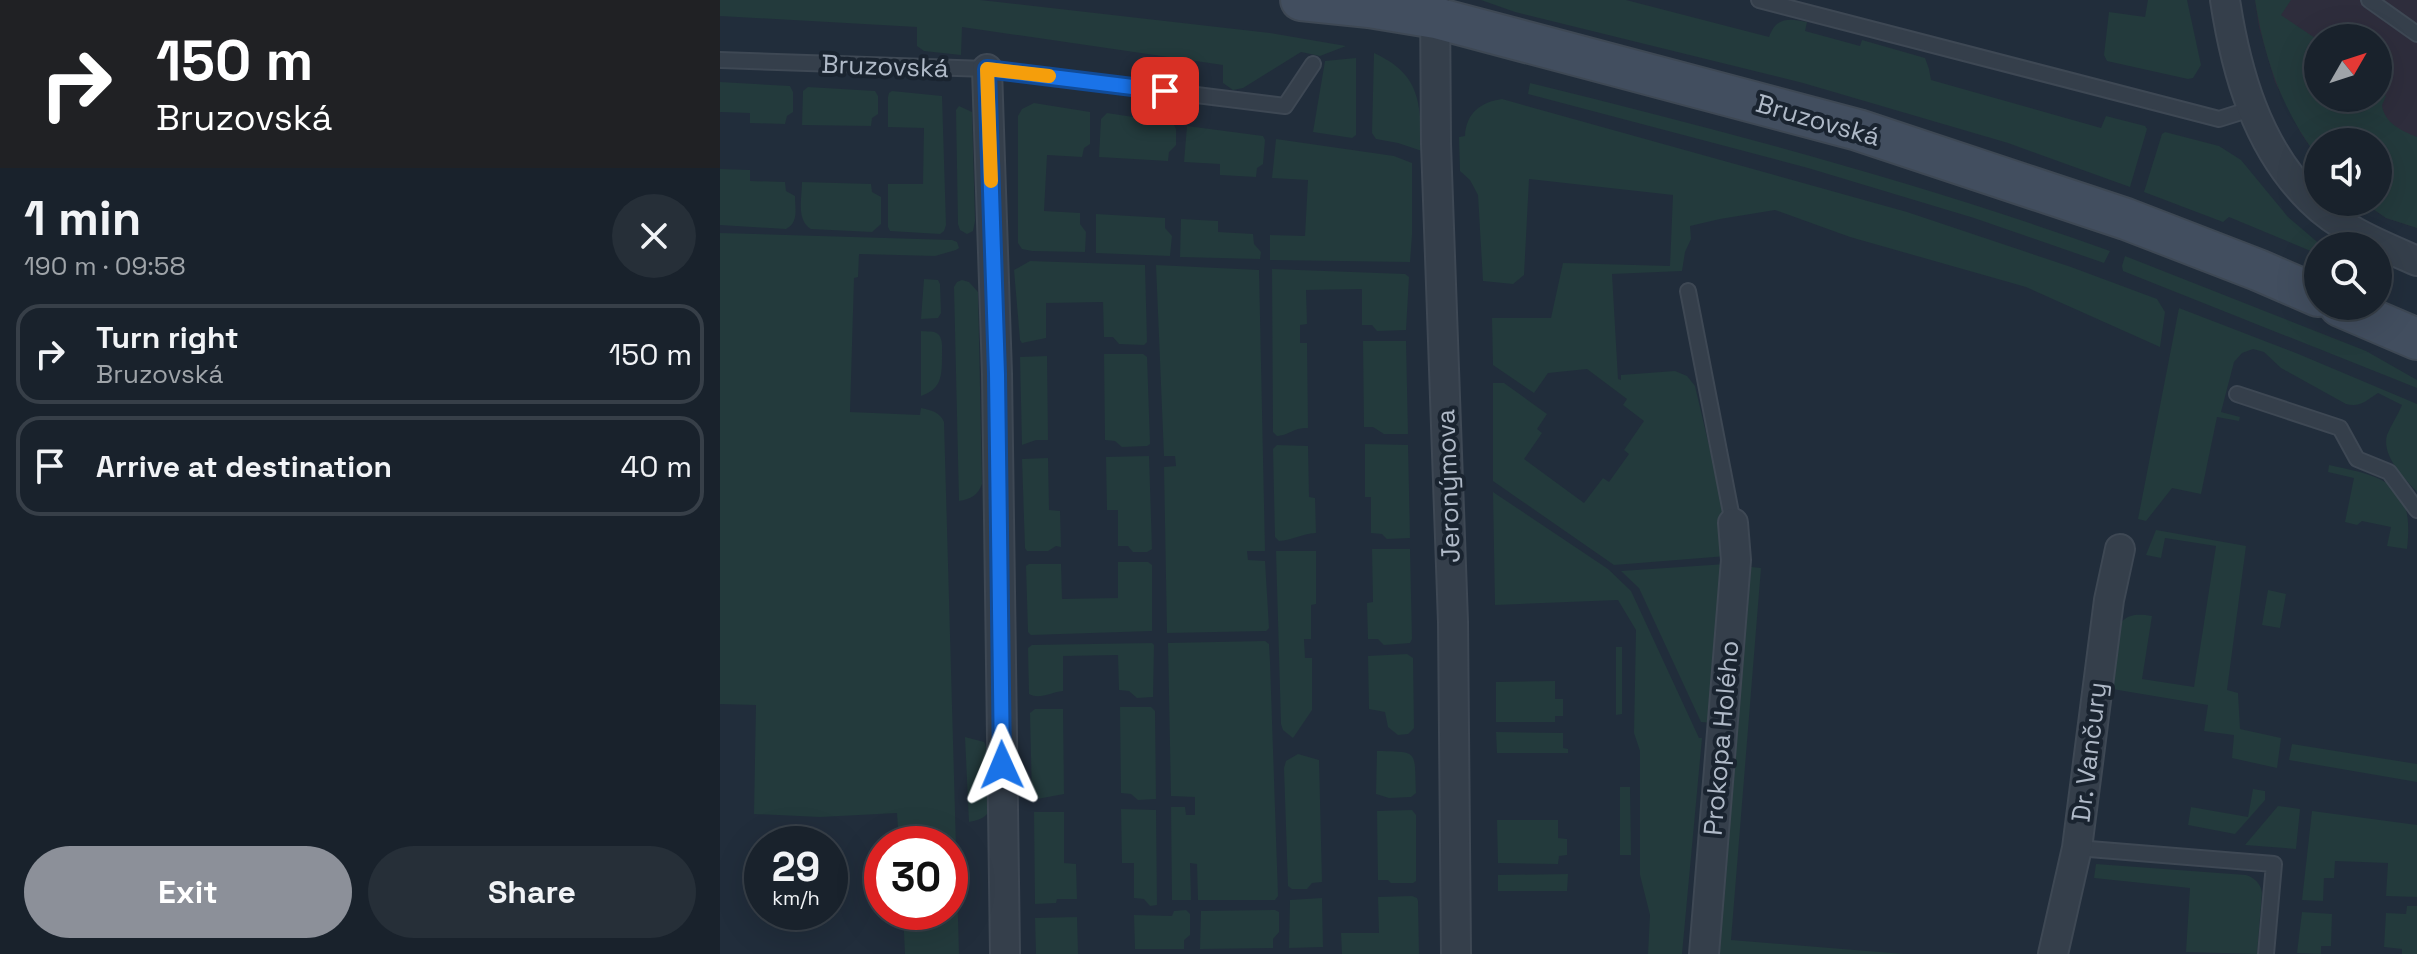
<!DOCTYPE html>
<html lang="en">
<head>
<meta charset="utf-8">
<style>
	body { margin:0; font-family:"Space Grotesk",sans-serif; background:#262f38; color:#f1f3f6; height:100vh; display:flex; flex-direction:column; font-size:30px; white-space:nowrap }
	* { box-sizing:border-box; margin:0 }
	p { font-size:26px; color:#9fa4a9 }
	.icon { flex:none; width:44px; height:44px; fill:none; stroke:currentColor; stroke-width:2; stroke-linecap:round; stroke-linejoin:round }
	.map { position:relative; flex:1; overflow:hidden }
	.panel { display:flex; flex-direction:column; background:#19222c; width:720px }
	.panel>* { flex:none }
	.top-card { background:#202124; color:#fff; overflow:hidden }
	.needle { width:52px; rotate:51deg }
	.controls { position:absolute; left:1584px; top:24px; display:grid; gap:16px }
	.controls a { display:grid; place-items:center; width:88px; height:88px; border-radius:50%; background:#19222c; box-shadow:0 8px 32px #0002,0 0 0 2px #373f48; font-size:40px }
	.speed { position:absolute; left:24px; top:826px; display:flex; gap:16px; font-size:40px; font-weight:700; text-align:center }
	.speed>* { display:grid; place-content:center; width:104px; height:104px; border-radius:50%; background:#19222c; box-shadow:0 8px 32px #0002,0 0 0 2px #373f48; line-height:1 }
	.speed small { font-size:20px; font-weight:400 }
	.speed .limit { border:12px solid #d22; background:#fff; color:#111 }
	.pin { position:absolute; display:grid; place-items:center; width:68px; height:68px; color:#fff; margin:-34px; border-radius:16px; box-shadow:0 4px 12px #0006 }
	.me { position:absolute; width:88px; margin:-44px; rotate:359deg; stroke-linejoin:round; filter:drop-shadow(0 0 6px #0008) }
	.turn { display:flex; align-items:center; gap:28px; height:168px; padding:0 24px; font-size:36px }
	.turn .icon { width:104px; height:104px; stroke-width:2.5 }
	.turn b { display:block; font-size:56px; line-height:68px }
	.round { display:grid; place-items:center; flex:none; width:84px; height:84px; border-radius:42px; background:#262f38 }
	.headline { display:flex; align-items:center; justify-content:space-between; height:136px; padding:0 24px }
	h1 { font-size:48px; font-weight:600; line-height:60px }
	.button { display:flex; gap:16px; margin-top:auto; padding:16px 24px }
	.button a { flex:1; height:92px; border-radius:48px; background:#8c9099; color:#fff; font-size:32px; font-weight:600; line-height:92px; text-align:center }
	.button a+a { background:#262f38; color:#f1f3f6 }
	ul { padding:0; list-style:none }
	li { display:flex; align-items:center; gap:24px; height:100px; margin:0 16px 12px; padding:0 8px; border:4px solid #373f48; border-radius:24px }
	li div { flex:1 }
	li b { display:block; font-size:30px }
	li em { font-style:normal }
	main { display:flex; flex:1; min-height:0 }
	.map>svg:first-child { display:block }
</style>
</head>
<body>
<main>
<section class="panel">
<div class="top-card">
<div class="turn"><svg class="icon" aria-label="right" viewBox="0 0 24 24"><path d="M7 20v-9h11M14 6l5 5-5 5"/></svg><div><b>150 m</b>Bruzovská</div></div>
</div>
<div class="headline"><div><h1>1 min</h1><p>190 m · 09:58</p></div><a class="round"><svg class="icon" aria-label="close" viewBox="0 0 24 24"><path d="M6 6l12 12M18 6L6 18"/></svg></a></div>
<ul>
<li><svg class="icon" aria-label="right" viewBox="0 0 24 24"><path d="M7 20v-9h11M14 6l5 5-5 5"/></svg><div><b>Turn right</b><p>Bruzovská</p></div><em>150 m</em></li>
<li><svg class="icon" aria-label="arrive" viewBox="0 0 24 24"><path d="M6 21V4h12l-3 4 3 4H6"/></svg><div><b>Arrive at destination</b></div><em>40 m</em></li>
</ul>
<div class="button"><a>Exit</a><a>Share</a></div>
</section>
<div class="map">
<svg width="1697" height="954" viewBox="0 0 1697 954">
	<rect width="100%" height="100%" fill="#212d3b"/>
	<path fill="#2e2d3c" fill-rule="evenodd" d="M1535,0H1697V228L1666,218L1643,202H1658V142H1598V157L1582,135L1555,82L1539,27ZM1598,38H1658V98H1598Z"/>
	<g fill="#233a3c">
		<path d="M0,0H260L550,33L626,46L600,56L581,52L523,88L513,90L503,83V65L242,27L241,55L204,51L197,46V27L0,16Z"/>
		<path d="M761,0H906L1049,37C1056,17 1069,18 1087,22L1085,31L1140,46L1142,40L1205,58L1209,69L1211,80L1381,128L1386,116L1425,126L1427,129L1410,187L1288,143L1083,83L795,12Z"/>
		<path d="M1428,0H1467L1481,65L1473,78L1468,79L1387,61L1384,55L1389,12L1425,17Z"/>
		<path d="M1535,0H1571L1561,15L1598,40V98H1658V90L1666,96L1662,105C1664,123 1682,131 1697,137V228L1666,218L1643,202H1658V142H1598V157C1562,111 1544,57 1535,0Z"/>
		<path d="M654,53C702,75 700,104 702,151L678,143L656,139L652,133Z"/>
		<path d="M636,58V135L632,138L593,132L605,61Z"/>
		<path d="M0,82L70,86L73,92V112L67,116L65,124L30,123V113L0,112Z"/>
		<path d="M810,83C1006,131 1201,183 1390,251L1384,263L1254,218L1088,168L808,94Z"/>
		<path d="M88,87L155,91L158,96V114L152,118L151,126L82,125L83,91Z"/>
		<path d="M172,91L222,96L226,225L224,231L220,234L170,231L168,227V184H203L204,128L168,127V97L169,93Z"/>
		<path d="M782,99L1187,212L1351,267L1437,299L1445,312L1440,347L1306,287L1130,237L1055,210L1000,219L970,226L971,239L965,252L962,271L892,274L898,379L901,380V375L955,371L967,376L975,386L1005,514L1007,556L894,565L773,481V383H784L827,414L817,429L822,433L804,459L864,503L883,478L889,482L909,454L904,450L924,421L903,405L907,399L867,369L828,373L814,393L773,365L772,318H831L843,263L950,266L953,195L809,179L804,275L793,284L763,281L758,195L750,180L740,171L739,137L745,136C746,113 761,102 782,99Z"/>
		<path d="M314,103L370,112V144L364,148L362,157L327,155L324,211L360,213V224L366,232L365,252L312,251L302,249L298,243V116L302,109Z"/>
		<path d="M239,106L252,112L255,221L253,231L247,234L240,230L238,224L236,110Z"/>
		<path d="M387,113L453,123L456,129V145L449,152L448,161L379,157L381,119Z"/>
		<path d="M467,126L543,136L545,140L543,164L537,168L536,177L500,175V164L464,162Z"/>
		<path d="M1445,132L1499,146L1521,160L1568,217L1602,246H1598V254L1509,217L1503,222L1424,192L1442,134Z"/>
		<path d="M556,139L674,156L692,163V235L690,262L550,260V235L585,236L588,180L552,178Z"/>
		<path d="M0,169L30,170V181L65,182L66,191L75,196C75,208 79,223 66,229L0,225Z"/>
		<path d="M82,182L151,184L152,192L161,197V224L152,232L91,229C76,220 82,198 82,182Z"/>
		<path d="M376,214L445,218V228L452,236L450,256L376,253Z"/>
		<path d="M461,219L498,221V232L533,234L534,244L541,252L540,259L460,257Z"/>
		<path d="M0,233L232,240L237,242L239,248L236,250L215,256L139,254L138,277L134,278L130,412L200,415L201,408C211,410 220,412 224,422L239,954H185L183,912H230V844H179L177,813L100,817L34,814L36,705L0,704Z"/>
		<path d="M1405,256L1646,351L1697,380V388L1403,271L1402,266Z"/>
		<path d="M310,261L425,265L427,342L424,345L399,344L393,337H384L383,302L326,303V338L302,343L300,340L294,270Z"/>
		<path d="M436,265L539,270L545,551H527L528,560L545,561L549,628L546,631L447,633L444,467L456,466L455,456H444Z"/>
		<path d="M552,269L685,274L689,277L686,330L657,331L652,325H642V289L586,290L587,324L580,325V343H587L588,428C571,428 571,435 557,436L553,432Z"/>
		<path d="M204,279L218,280L220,284L221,313L218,318L201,319Z"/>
		<path d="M242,280L249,282L258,292L262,484C258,495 251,499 239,501L234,287L237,282Z"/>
		<path d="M1459,308L1576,353L1697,404V492C1685,479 1661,456 1667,435C1671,425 1678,415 1682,405L1658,393C1647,400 1640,408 1626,404L1561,368L1544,352L1533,349L1522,353L1514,362L1501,412L1520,417L1519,421L1497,417L1481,494L1452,488L1426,521L1418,519Z"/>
		<path d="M201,331C207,332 215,330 219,335C223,340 222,349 222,355C222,375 222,389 201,396Z"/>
		<path d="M643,341H686L688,434H664L653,427H644Z"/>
		<path d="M384,354H423L427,357L430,444L427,446L402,447L395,441L385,440Z"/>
		<path d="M327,356L328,440H316L302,445L300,357Z"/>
		<path d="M645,444L688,445L690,538L667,539L662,534L651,533V497H645Z"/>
		<path d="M557,445L588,446L589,497L595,498L596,533C581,534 573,540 559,541L555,537L553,449Z"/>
		<path d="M429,456L432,549L427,552H413L408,546H398V510H387L386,457Z"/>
		<path d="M328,458L329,510L340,511L341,547L336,546L328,551H307L305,548L302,459Z"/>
		<path d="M1609,465C1665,477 1695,483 1687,549L1667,546L1671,527L1642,521L1637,525L1625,522L1634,478L1608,472Z"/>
		<path d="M773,492L888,569L911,591L979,738H982L962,954H928L930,915L920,875V751L914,733L916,630L898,600L775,605Z"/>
		<path d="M1436,530L1526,546L1507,690L1518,693L1520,729L1561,738L1557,768L1512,758L1514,735L1484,731L1488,705L1392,689L1399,625C1408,613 1418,614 1432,616L1422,679L1474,687L1496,546L1445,538L1441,558L1426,555Z"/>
		<path d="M652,549H690L692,639L690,643L664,645L658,639H648L647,603L653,602Z"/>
		<path d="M556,551H596V604L591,605V639H584L585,658H592V710L573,738L563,730L561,724Z"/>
		<path d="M398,562H428L432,565V631L311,635L308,632L306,566L309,564H341L342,599L398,598Z"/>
		<path d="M1006,564L993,723L981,722L919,588L901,571Z"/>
		<path d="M1022,566L1041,568L1011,940L1184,954H998Z"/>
		<path d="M1548,590L1566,594L1560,628L1542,625Z"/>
		<path d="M545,641L549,644L550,662L558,896L555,900H478L477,864L470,863L471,900H452L451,807H465L466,815H475V797L451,796L448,643Z"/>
		<path d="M432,643L434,645L433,697L417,698L409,691L399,690L398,655L343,656V691C331,692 320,700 309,694L308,648L312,645Z"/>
		<path d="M896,647H902V714L896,715Z"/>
		<path d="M687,654L693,658L694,728L688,734L678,735L668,727L665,712L649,709L648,656Z"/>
		<path d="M835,681V699H843V716H835V722H776V682Z"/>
		<path d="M400,707H431L435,711L436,799L418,800L411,794L401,793Z"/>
		<path d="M315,709H343L344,794L317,799L312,798L310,713Z"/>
		<path d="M776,732L843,733V748L848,749V753H777Z"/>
		<path d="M245,737L264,742C270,752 275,805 267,814C263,819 255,821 249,822Z"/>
		<path d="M1572,744L1697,764V782L1569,760Z"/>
		<path d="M657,751C700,752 694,750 696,793L691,797L669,798L656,794Z"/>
		<path d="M578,754L599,760L602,882L592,883L587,889H572L568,886L564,768L566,761Z"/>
		<path d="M900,787H910L911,855H900Z"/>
		<path d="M1533,789L1545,791V800L1515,834L1468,825L1471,807L1528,817Z"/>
		<path d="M1558,806L1580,809L1576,849L1525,845Z"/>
		<path d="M401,809L436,810L437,905L430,906L424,899L414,898V863H402Z"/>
		<path d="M692,810L696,815V881L693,883H671L668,880H658L657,811Z"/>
		<path d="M1592,811L1697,825V897L1666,896L1668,863L1615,861L1614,878H1604L1603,901L1582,900Z"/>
		<path d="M314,812H344V863L356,864L357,899H337L336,903L315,904Z"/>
		<path d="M777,820H838V838L847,839V855L839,856L838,864L778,863Z"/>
		<path d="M1376,864L1526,875C1535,878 1541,884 1542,893L1537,954L1466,952L1470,888L1374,878Z"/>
		<path d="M848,874L847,891H778V875Z"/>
		<path d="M692,896L697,898L698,901L699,954H622L621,933H659L658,897Z"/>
		<path d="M602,898L603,947L569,948L570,900Z"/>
		<path d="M1687,906H1697V954H1682V949L1664,947L1666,913L1686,914Z"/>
		<path d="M555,910L559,912V932L553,939V948L480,949L481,911Z"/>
		<path d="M454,911L466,910L470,914V935L464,940V949H415L414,915L452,916Z"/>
		<path d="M1582,912L1612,914L1611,946H1601V954L1577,953Z"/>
		<path d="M357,917L358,954H316L315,918Z"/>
	</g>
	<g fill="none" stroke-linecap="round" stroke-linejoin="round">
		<g stroke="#3e4854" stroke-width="18">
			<g id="lane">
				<path d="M1039,0L1499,119L1531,109"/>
				<path d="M1649,0L1697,34"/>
				<path d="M0,60L267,69L565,106L593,64"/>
				<path d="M968,291L1013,523"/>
				<path d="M1517,394L1620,428L1637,459L1669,472L1697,510"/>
				<path d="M1357,848L1554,864L1546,954"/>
			</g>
		</g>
		<g stroke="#3e4854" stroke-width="32">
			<g id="street">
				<path d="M1505,0C1516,72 1537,147 1591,200C1620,229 1660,245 1697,261"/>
				<path d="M715,1L716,144L733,622L736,954"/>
				<path d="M267,69L277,374L285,954"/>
				<path d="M984,954L1016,560L1013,523"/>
				<path d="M1333,954L1357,848L1389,600L1400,549"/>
			</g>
		</g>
		<g stroke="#3e4854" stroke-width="44">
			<g id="secondary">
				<path d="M581,0L649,7L716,18L1138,130L1406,219L1538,270L1598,296"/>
				<path d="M1620,306L1697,339"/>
			</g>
		</g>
		<use href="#lane" stroke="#353f4b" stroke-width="14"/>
		<use href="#street" stroke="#353f4b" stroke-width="28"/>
		<use href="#secondary" stroke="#424e5f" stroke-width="40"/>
	</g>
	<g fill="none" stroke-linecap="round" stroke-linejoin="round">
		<g stroke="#114b97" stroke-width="20">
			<path id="route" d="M282,765L277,374L267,69L445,91"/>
		</g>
		<use href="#route" stroke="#1a73e8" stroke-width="14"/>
		<path stroke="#f59e0b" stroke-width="14" d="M271,181L267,69L329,76"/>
	</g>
	<g text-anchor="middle" stroke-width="8" stroke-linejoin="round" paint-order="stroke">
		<g font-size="26" fill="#afb9c7" stroke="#1a2430">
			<text transform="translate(165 66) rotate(2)" y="9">Bruzovská</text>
			<text transform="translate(1098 120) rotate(16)" y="9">Bruzovská</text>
			<text transform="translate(728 486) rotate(-92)" y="9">Jeronýmova</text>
			<text transform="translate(1001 738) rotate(-85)" y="9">Prokopa Holého</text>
			<text transform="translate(1369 752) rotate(-83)" y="9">Dr. Vančury</text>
		</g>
	</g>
</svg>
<div class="controls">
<a><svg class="needle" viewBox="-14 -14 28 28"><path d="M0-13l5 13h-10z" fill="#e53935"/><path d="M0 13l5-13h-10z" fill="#9fa4a9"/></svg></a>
<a><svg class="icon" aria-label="sound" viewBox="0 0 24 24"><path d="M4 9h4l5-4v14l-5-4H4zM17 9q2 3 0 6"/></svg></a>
<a><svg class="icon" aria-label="search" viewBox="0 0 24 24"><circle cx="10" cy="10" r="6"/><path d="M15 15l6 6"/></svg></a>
</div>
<div class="speed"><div>29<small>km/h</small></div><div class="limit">30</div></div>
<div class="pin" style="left:445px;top:91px;background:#d93025"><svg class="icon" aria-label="arrive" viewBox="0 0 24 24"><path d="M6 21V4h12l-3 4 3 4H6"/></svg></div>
<svg class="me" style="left:282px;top:765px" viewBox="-20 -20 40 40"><path d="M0-17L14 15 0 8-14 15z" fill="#1a73e8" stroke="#fff" stroke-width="4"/></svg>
</div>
</main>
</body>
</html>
